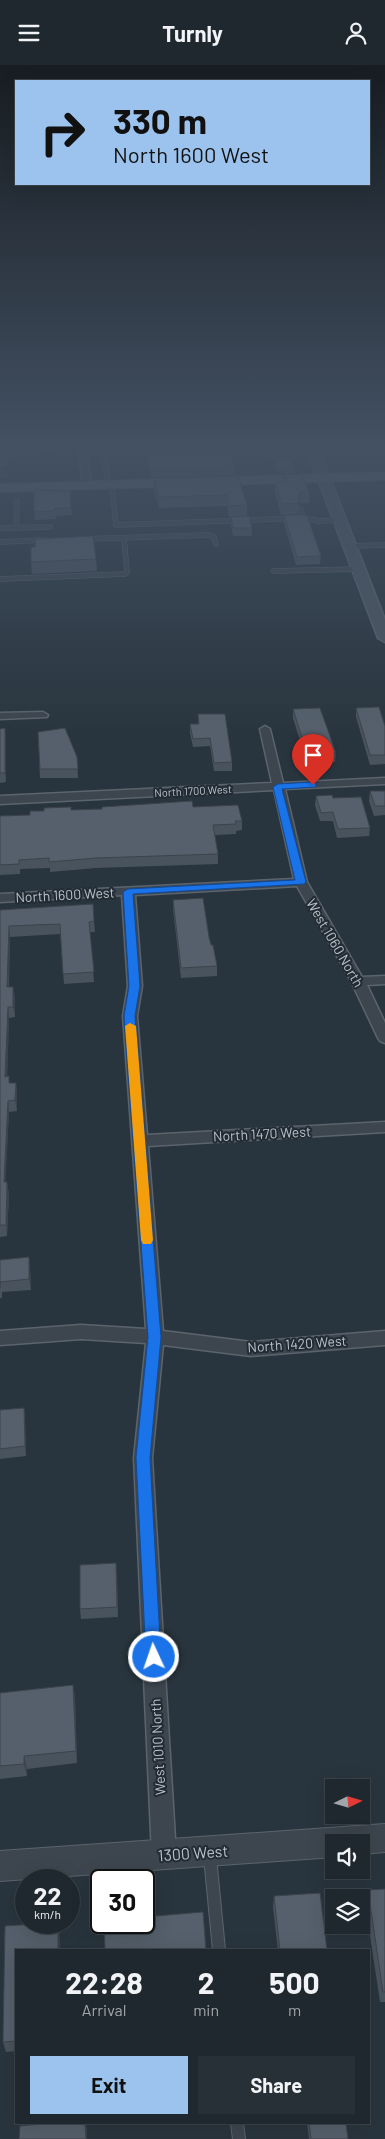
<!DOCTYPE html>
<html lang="en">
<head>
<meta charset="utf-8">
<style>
	body { margin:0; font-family:Barlow,sans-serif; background:#273036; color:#f1f3f6; height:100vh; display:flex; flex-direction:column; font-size:19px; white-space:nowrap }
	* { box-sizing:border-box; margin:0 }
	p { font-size:16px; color:#a1a6aa }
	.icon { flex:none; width:28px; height:28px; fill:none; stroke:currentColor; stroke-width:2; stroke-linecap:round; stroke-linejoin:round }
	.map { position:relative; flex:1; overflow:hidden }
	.drawer { position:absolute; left:15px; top:1884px; width:355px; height:175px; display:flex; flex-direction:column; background:#1f282e; border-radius:0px; box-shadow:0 5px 20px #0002,0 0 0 1px #3c444a }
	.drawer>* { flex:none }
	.guide { position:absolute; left:15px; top:15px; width:355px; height:105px; border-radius:0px; box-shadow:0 5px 20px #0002,0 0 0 1px #3c444a; background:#9bc3ed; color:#111; overflow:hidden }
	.needle { width:32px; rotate:85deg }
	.tools { position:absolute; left:325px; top:1714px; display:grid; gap:10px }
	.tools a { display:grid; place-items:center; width:45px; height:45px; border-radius:0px; background:#1f282e; box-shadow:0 5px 20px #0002,0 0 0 1px #3c444a; font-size:25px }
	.speed { position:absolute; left:15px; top:1804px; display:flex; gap:10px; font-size:25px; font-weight:700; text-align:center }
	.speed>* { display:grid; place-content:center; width:65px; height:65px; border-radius:50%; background:#1f282e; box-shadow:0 5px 20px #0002,0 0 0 1px #3c444a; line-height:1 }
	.speed small { font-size:12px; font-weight:400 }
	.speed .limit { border:2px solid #111; border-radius:8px; background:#fff; color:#111 }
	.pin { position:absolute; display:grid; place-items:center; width:42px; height:42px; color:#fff; margin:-51px -21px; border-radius:50% 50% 50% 0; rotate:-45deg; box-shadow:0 0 5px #0007 }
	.pin .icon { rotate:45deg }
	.me { position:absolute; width:55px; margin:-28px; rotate:357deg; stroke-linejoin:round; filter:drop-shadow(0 0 4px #0008) }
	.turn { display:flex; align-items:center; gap:18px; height:105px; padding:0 15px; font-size:22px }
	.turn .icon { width:65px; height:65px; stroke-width:2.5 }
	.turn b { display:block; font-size:35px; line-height:42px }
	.eta { display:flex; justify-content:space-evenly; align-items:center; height:85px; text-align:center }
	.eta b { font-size:30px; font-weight:700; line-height:35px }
	.cta { display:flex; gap:10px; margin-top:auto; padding:10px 15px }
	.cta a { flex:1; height:58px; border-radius:0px; background:#9bc3ed; color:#111; font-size:20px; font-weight:700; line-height:58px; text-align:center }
	.cta a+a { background:#273036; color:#f1f3f6 }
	header { display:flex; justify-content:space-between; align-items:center; height:65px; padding:0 15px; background:#1f282e; font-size:22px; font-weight:700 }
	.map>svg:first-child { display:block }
</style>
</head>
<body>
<header><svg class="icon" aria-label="menu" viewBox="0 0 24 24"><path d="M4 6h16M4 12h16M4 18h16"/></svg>Turnly<svg class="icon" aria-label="person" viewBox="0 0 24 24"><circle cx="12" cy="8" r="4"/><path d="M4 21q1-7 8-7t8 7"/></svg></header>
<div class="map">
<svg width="385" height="2074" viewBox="0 0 385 2074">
	<rect width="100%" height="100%" fill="#29353e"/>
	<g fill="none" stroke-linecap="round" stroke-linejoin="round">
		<g stroke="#5b646c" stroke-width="5.5">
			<g id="service-far1">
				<path d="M103,380L108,420"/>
				<path d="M311,381L371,380"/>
				<path d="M0,409H4"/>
				<path d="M112,420L116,460L304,453L301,444"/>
				<path d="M304,453L319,456L340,455"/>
				<path d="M0,463L50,462"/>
				<path d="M16,463L17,436"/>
				<path d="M84,474L209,470L214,472L216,479"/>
				<path d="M0,477L45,475"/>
				<path d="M351,481L385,480"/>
				<path d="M274,506L359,504"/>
				<path d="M0,514L125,509L127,507L124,473"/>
			</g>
		</g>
		<g stroke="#5b646c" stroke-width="14">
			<g id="service">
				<path d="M210,1792L219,1885"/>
				<path d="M237,2058L239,2074"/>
			</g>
		</g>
		<g stroke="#5b646c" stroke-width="3">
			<g id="minor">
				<path d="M78,380H86L91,420L87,422L83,420Z"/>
				<path d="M43,647L48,650L47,652L0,654V648Z"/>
				<path d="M265,661L270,664L283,718L385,713V719L285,724L307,817L362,912L385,911V919L367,920L385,958V978L380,976L378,973L351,916L297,821L135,830L142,921L137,951L147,1070L385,1057V1067L148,1081L163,1266L251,1277L385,1266V1280L251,1291L163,1280L152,1393L176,1790L172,1798L164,1802L156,1798L152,1790L134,1393L146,1278L81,1274L0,1280V1266L81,1260L146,1264L123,951L128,921L122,830L0,837V829L294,814L274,725L0,739V731L272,718L260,664Z"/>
			</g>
		</g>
		<g stroke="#5b646c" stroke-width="2">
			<path id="tertiary" d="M385,1759V1787L361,1789V1778H334V1792L0,1816V1786Z"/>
		</g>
		<g stroke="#5b646c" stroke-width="3">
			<path id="secondary" d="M305,380H317L385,555V577L378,573Z"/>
		</g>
		<g stroke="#49525b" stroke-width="2">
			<path id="primary" d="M385,407V415L0,427V419Z"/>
		</g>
		<use href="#service-far1" stroke="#3d464f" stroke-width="4.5"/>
		<use href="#service" stroke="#3d464f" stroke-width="12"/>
		<use href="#minor" fill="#3d464f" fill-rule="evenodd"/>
		<use href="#tertiary" fill="#3d464f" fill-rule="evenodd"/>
		<use href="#secondary" fill="#4b5661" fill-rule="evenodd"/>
		<use href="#primary" fill="#5b656e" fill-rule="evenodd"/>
	</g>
	<g fill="#49535d">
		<path d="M0,380H17L6,402H0Z"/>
		<path d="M39,380H60L61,387L40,388Z"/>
		<path d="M143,380H213L216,390L235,402L234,410L151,412Z"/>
		<path d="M260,380H284L287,386L286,394H265Z"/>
		<path d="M364,380H385V390L367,391L364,384Z"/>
		<path d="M274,396L295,404V408H278L274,400Z"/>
		<path d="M283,409L309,427V438H300L299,441L298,449L281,450L275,428V417H283Z"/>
		<path d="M238,411L247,440V451L229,452L227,441L159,443L154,424V413Z"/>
		<path d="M70,426L72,450L56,451V454L35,455L34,447Z"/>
		<path d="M284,450L321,491L320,499L296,500L284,458Z"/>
		<path d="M231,452L252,463V471H233L231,460Z"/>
		<path d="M35,482L96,494L97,506L32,509L31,497Z"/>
		<path d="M356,643L385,661V699L370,700L356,652Z"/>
		<path d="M293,644L336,688L335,697L307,699L293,653Z"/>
		<path d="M198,649L232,697V706H214L210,681L193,682L190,668V659H198Z"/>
		<path d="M0,664L6,673V717L0,718Z"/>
		<path d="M38,667L77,692L78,713H40Z"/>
		<path d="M370,726H385V750L374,751L369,736Z"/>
		<path d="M316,731L333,733L370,763L369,771L337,773L333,756H320L315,740Z"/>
		<path d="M193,742L242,756V765L236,766V769L215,770L218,789V799L96,803L50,807V803L20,804V809L0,810V751L30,750L71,745Z"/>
		<path d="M173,835L209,872L217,901V911L181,913L173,844Z"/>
		<path d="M0,845L94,856L95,867H90L94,917L64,919L60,869L10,872L9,922L15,932V952L9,953L7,1011L10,1018H16L17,1029V1046L9,1047L5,1117L9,1128L7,1171L0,1172Z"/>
		<path d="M0,1195L30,1203L31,1225L2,1227V1233H0Z"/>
		<path d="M24,1343L25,1353L26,1391L0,1394V1345Z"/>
		<path d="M117,1508L118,1552L81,1554L80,1544Z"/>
		<path d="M73,1620L75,1633L77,1698L27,1704V1711L0,1714V1628Z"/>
		<path d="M385,1824V1937H380L365,1837L368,1825Z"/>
		<path d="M274,1831L327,1885H278L273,1842Z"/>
		<path d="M50,1858H58L60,1868V1885H16V1986L6,1987L3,1977L5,1861Z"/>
		<path d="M307,2058H346L348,2074H309Z"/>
	</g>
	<g fill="#3c434c">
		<path d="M13,380H17L6,402V394Z"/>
		<path d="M301,427L300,438L299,441L298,433Z"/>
		<path d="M5,663L6,673V717L5,708Z"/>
		<path d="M9,861L10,872L8,933L7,922Z"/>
		<path d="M13,922L15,932V952L13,942Z"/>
		<path d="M8,942L9,953L7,1022L5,1012Z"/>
		<path d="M16,1018L17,1029V1046L15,1035Z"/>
		<path d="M8,1036L9,1047L5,1128L4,1117Z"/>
		<path d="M7,1117L9,1128L7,1171L6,1160Z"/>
		<path d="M29,1192L30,1203L31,1225L29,1214Z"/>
		<path d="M24,1343L25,1353L26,1391L25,1381Z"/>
		<path d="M73,1620L75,1633L77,1698L76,1686Z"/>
		<path d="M24,1691L27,1704V1711L24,1699Z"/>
		<path d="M58,1858L60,1868V1885H58Z"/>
		<path d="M85,2058L87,2063V2074H86Z"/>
	</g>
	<g fill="#55606c" stroke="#3c434c">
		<path d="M0,380H13L6,394H0Z"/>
		<path d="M145,380H213L216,390H231L235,402L151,405Z"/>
		<path d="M263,380H284L287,386L265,387Z"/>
		<path d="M366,380H385V383H368Z"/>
		<path d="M291,395L295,404H278L274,396Z"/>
		<path d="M283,409H301L309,427H301L298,433L299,438L282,439L275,417H287Z"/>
		<path d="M238,411L247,440L229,441L227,430L159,432L154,413Z"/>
		<path d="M34,425L70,426L71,443H55V446L34,447Z"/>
		<path d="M284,450H307L321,491L297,492Z"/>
		<path d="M249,451L252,463H233L231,452Z"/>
		<path d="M93,471L96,494L31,497V482H35V474Z"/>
		<path d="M379,642L385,661V690H370L356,643Z"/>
		<path d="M320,643L336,688L307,689L293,644Z"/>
		<path d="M198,649H225L232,697L214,698L210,673L193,674L190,659H199Z"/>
		<path d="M5,663V708H0V664Z"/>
		<path d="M65,663L77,692L78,704H40L38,667Z"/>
		<path d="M370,726H385V741H375Z"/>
		<path d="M332,730L333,733L361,732L370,763L338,764L333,747L321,748L316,731Z"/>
		<path d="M192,736L193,742L238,740L242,756H235L236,759L213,760L218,789L96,793L49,797V793L19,795V799L0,800V751L30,750V746H44V743L71,742V745L102,744V742Z"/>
		<path d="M203,833L209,872L211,880H213L217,901L181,903L173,835Z"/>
		<path d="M93,839L94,856L89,857L94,907L63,909L60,859L9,861L7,922H13V942H8L5,1012L9,1011V1018H16L15,1035L8,1036L4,1117H7L6,1160H0V845Z"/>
		<path d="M29,1192V1214L0,1217V1223V1195Z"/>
		<path d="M24,1343L25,1381L0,1384V1345Z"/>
		<path d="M116,1498L117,1542L80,1544V1500Z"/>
		<path d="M73,1620L76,1686L24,1691V1699L0,1701V1628Z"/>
		<path d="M385,1824V1927H383L368,1825Z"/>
		<path d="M320,1828L327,1885H280L274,1831Z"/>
		<path d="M203,1847L206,1885H105L104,1858H144V1852Z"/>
		<path d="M50,1858H58V1885H16V1976L3,1977L5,1861Z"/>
		<path d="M52,2058H85L86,2074H19L20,2061Z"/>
		<path d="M309,2058H346L348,2074H311Z"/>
	</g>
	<linearGradient id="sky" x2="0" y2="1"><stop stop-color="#171d22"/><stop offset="0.57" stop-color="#435163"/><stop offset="1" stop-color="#435163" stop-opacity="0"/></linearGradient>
	<rect width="385" height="670" fill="url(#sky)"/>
	<path fill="#1a73e8" stroke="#114b97" d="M313,717L316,718V722L282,724L306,817L304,819L133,829L140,921L135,951L161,1272L150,1393L161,1592L159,1597L154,1599L148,1597L146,1592L136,1393L148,1272L124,951L129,921L123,827L128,824L295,815L273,722L278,719Z"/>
	<path fill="#f59e0b" d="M130,958L136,961L153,1175L151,1179H143L141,1175L125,961Z"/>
	<g text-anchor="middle" stroke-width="4" stroke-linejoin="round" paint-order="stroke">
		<g font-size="11" fill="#b9c1c9" stroke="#222b34">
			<text transform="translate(193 726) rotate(-3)" y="4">North 1700 West</text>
		</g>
		<g font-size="14" fill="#b9c1c9" stroke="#222b34">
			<text transform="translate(65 830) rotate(-3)" y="5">North 1600 West</text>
			<text transform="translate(335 878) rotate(60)" y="5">West 1060 North</text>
			<text transform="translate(262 1069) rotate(-3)" y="5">North 1470 West</text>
			<text transform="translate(297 1279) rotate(-4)" y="5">North 1420 West</text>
			<text transform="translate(158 1682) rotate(-93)" y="5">West 1010 North</text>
		</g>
		<g font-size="16" fill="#b9c1c9" stroke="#222b34">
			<text transform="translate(193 1788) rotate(-4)" y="6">1300 West</text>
		</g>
	</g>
</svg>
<div class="tools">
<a><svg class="needle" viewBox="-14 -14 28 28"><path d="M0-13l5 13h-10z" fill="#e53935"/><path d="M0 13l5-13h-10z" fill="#a1a6aa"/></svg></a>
<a><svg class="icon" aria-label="sound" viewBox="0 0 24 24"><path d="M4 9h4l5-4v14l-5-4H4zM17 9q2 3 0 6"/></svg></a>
<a><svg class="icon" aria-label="layers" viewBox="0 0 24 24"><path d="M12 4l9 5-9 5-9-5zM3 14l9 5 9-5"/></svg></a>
</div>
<div class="speed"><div>22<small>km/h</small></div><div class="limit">30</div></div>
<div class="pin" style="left:313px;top:720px;background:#d93025"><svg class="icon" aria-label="arrive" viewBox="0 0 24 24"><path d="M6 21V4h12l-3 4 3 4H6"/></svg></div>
<svg class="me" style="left:154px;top:1592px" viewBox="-20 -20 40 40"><circle r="17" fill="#1a73e8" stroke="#fff" stroke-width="3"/><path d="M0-11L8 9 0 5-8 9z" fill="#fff"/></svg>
<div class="guide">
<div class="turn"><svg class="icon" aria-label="right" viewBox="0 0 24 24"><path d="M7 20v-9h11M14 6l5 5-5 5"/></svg><div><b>330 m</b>North 1600 West</div></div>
</div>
<section class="drawer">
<div class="eta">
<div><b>22:28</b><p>Arrival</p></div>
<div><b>2</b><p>min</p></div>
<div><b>500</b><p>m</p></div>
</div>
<div class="cta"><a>Exit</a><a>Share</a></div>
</section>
</div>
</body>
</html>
